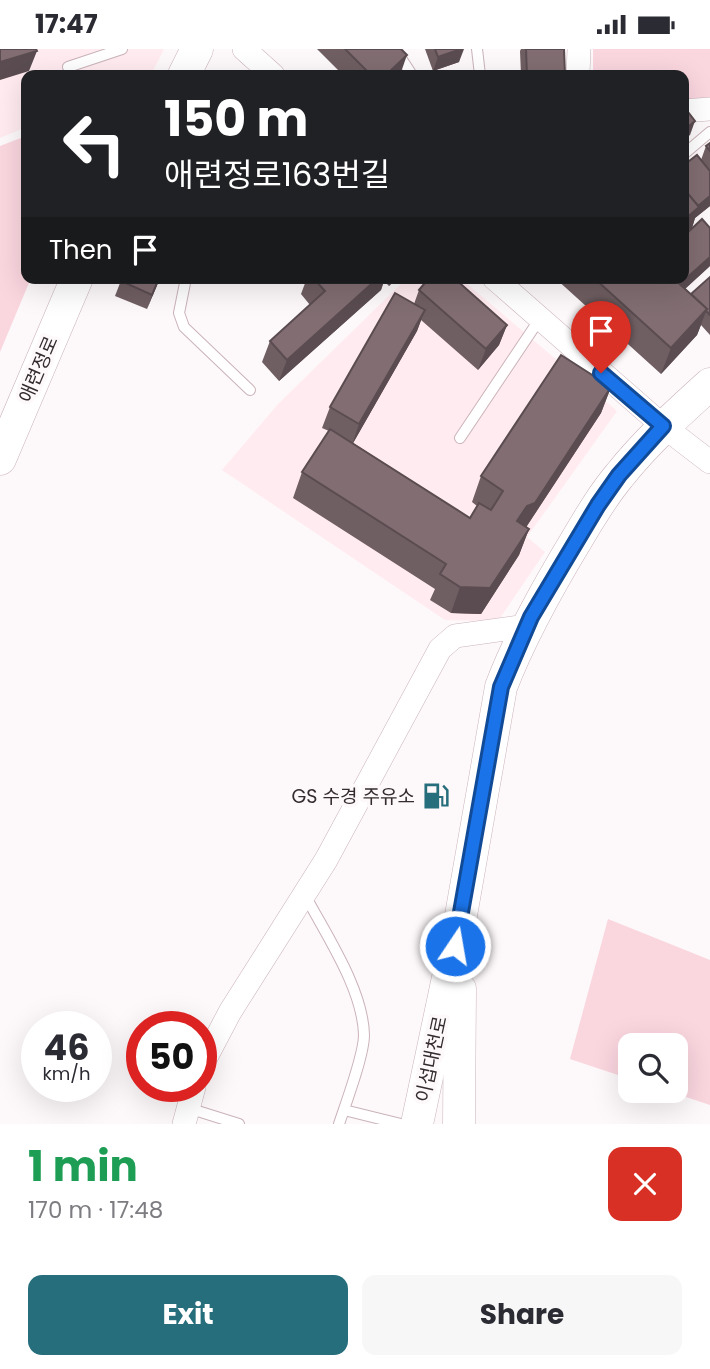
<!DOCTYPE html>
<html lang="en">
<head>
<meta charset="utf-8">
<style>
	body { margin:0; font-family:Poppins,"Noto Sans KR",sans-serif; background:#f7f7f7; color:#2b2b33; height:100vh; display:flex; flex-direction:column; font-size:26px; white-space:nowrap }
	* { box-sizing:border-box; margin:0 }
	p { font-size:23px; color:#7c7c81 }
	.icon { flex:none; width:38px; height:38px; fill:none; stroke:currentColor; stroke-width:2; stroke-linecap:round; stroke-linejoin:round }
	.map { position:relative; height:1075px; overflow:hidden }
	.panel { display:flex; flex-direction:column; background:#fff; flex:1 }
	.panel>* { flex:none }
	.hud { position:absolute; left:21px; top:21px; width:668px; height:214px; border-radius:14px; box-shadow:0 7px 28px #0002; background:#202124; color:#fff; overflow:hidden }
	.fabs { position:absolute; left:618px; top:984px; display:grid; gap:14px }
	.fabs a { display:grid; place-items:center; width:70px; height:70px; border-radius:14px; background:#fff; box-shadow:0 7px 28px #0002; font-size:35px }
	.speed { position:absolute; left:21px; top:962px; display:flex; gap:14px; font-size:35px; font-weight:700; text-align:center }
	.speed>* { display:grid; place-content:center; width:91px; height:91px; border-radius:50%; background:#fff; box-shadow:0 7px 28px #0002; line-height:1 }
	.speed small { font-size:18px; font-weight:400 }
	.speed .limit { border:10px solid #d22; background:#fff; color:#111 }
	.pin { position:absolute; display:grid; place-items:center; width:60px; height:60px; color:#fff; margin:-72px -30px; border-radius:50% 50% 50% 0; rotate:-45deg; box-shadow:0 0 7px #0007 }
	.pin .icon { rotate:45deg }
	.me { position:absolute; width:77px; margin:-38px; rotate:12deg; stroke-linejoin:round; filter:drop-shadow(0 0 5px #0008) }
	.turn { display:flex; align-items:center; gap:24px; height:147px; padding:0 28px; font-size:32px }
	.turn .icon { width:91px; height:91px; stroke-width:2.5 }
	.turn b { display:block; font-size:49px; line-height:60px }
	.then { display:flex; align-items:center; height:66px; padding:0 28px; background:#0003; gap:14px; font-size:26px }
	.round { display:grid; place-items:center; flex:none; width:74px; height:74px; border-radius:14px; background:#f7f7f7 }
	.head { display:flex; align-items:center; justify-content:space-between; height:119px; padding:0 28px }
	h1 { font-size:42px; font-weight:700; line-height:52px; color:#1e9e55 }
	.action { display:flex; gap:14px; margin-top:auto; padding:14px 28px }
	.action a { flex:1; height:80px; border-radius:14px; background:#266e7b; color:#fff; font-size:28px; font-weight:700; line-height:80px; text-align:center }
	.action a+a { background:#f7f7f7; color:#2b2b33 }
	.status { display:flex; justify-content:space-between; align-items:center; height:49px; padding:0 35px; background:#fff; direction:ltr }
	.status svg { height:19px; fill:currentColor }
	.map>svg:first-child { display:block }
</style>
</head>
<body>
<div class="status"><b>17:47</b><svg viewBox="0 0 49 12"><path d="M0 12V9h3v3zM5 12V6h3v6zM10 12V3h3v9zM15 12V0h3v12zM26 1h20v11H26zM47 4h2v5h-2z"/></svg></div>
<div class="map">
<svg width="710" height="1075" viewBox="0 0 710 1075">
	<rect width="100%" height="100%" fill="#fdf8f9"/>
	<g fill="#ffebf0">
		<path d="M0,0H164L151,26H26V78L0,89Z"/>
		<path d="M407,229H460L617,362L527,488L545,503L498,572L445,571L222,421L278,355Z"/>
	</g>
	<g fill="#fad6df">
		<path d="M593,0H710V52L684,53V26H593Z"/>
		<path d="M26,87V229H31L0,303V97Z"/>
		<path d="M608,870L710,911V1056L665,1041H676V996H630V1030L570,1010Z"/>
	</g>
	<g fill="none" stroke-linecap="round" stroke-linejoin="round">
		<g stroke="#cab3b9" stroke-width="12">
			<g id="lane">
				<path d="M395,0L412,26"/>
				<path d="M477,0L480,26"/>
				<path d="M68,18L122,0"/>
				<path d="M684,105L710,83"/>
				<path d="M186,229L179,264L184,278L250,341"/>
				<path d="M460,389L539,271"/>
				<path d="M305,846C326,886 363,940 364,986C364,1006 346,1054 339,1075"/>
				<path d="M188,1059L239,1075"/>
				<path d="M344,1061L401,1075"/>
			</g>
		</g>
		<g stroke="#cab3b9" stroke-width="24">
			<g id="street">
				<path d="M244,0L273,26"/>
				<path d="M578,26L579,0"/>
				<path d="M684,62L710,60"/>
				<path d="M494,229L663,377L710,413"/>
				<path d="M201,1018L230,963L326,811L440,600L455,587L527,577"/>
				<path d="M184,1075L194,1038"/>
			</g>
		</g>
		<g stroke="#cab3b9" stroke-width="33">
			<g id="secondary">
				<path d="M184,26L197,0"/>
				<path d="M0,410L77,229"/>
				<path d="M417,1075L460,872L501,638C521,586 548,538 577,490C590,468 603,446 619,427C646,393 678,364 710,335"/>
				<path d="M459,1075L460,940"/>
			</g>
		</g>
		<use href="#lane" stroke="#fff" stroke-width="10"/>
		<use href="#street" stroke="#fff" stroke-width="23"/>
		<use href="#secondary" stroke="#fff" stroke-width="32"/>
	</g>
	<g fill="#6f5e62">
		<path d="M317,0H401L400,26H343Z"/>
		<path d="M425,0H461L459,13L433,22Z"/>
		<path d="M521,0H564L565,26H521L520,2Z"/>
		<path d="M710,94V157L695,169L692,179L684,185V116L701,111L706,97Z"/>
		<path d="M710,217L685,240L691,245L710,228V286L701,276L697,286L661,325L555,229H684Z"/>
		<path d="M122,229H160L147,260L115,247Z"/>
		<path d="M307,229H397L389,237L384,232L381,241L279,332L262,313L270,292L310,256L301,245Z"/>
		<path d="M419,241L507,276L499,296L478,321L421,271L417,282L353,394L470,469L477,457L472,453L481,427L611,338L601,364L526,478L529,480L519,506L481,565L451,564L430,551L435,540L293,449L302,423L329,382L322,379L330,358L414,255Z"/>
	</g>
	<g fill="#5a4c50">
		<path d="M461,0H464L459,13L433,22L438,8Z"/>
		<path d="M37,2L29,22L0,31V13Z"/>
		<path d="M407,6L400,26H386Z"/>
		<path d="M695,72L690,86L684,91V81Z"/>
		<path d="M710,147V157L695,169L692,179L684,185V171Z"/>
		<path d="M710,208V217L676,248L681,234Z"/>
		<path d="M159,229H160L147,260L152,246Z"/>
		<path d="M378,229H385L381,241L279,332L287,311Z"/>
		<path d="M391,229H397L389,237Z"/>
		<path d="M707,260L697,286L661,325L671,299Z"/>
		<path d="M425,261L417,282L352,396L359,375Z"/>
		<path d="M507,276L499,296L478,321L486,300Z"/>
		<path d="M611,338L601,364L525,480L517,472Z"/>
		<path d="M529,480L519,506L481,565L451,564L460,538Z"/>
	</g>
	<g fill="#816d72" stroke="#5a4c50" stroke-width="2">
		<path d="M0,0H36L37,2L0,13Z"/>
		<path d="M345,0H401L407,6L386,26H371Z"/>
		<path d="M435,0H461L438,8Z"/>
		<path d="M526,0H564L565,26H527Z"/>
		<path d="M238,23L270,24L272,26H238Z"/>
		<path d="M685,59L695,72L684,81V60Z"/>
		<path d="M710,94V102L706,97Z"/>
		<path d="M697,106L710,122V147L698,157L684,141V116Z"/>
		<path d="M685,141L699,158L684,171V142Z"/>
		<path d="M702,170L710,179V208L681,234L677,229H684V187Z"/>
		<path d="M710,228V266L705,261L707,260L691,245Z"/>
		<path d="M122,229H159L152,246L121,232Z"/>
		<path d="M313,229H378L287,311L270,292L325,242Z"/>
		<path d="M429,229H454L507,276L486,300L419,241Z"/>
		<path d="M594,229H673L707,260L671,299Z"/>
		<path d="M395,244L425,261L359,375L330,358Z"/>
		<path d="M561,306L611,338L535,454L527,457L517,472L529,480L490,539L460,538L440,525L446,515L302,423L330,380L470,469L479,454L491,461L503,442L481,427Z"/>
	</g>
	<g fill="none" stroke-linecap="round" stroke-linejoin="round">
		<g stroke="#114b97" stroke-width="18">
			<path id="route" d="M455,897L501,638L531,568L598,456L619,426L663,377L601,324"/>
		</g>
		<use href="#route" stroke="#1a73e8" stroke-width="12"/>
	</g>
	<defs>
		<g id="fuel-bare" transform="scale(2.1)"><path d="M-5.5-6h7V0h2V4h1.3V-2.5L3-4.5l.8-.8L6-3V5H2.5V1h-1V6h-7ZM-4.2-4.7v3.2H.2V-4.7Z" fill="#266e7b" stroke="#fdf8f9" stroke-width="2.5" paint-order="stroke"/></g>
	</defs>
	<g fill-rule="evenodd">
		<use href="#fuel-bare" x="436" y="747"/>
	</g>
	<g text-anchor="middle" stroke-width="7" stroke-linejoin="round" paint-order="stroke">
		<g font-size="19" fill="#342c2e" stroke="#fdf8f9">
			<text transform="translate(38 320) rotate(-67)" y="7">애련정로</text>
			<text transform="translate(431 1010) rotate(-78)" y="7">이섭대천로</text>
		</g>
		<g font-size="19" fill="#342c2e" stroke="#fdf8f9" text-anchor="end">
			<text x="415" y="754">GS 수경 주유소</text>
		</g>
	</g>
</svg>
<div class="fabs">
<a><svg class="icon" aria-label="search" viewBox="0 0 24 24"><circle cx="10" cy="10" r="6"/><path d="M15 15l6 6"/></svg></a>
</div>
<div class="speed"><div>46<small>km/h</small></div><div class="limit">50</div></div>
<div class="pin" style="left:601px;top:324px;background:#d93025"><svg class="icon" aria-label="arrive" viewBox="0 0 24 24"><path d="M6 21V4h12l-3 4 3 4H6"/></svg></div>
<svg class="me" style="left:455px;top:897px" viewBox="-20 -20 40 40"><circle r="17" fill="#1a73e8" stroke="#fff" stroke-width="3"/><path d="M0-11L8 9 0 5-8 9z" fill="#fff"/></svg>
<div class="hud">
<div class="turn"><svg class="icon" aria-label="left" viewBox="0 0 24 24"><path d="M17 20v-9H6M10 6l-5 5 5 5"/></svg><div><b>150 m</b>애련정로163번길</div></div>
<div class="then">Then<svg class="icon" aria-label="arrive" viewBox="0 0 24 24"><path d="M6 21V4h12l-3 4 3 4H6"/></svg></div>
</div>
</div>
<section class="panel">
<div class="head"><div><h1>1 min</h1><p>170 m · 17:48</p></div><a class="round" style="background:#d93025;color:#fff"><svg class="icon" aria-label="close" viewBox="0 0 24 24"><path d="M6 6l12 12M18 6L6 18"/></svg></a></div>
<div class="action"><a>Exit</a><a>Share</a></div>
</section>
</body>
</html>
